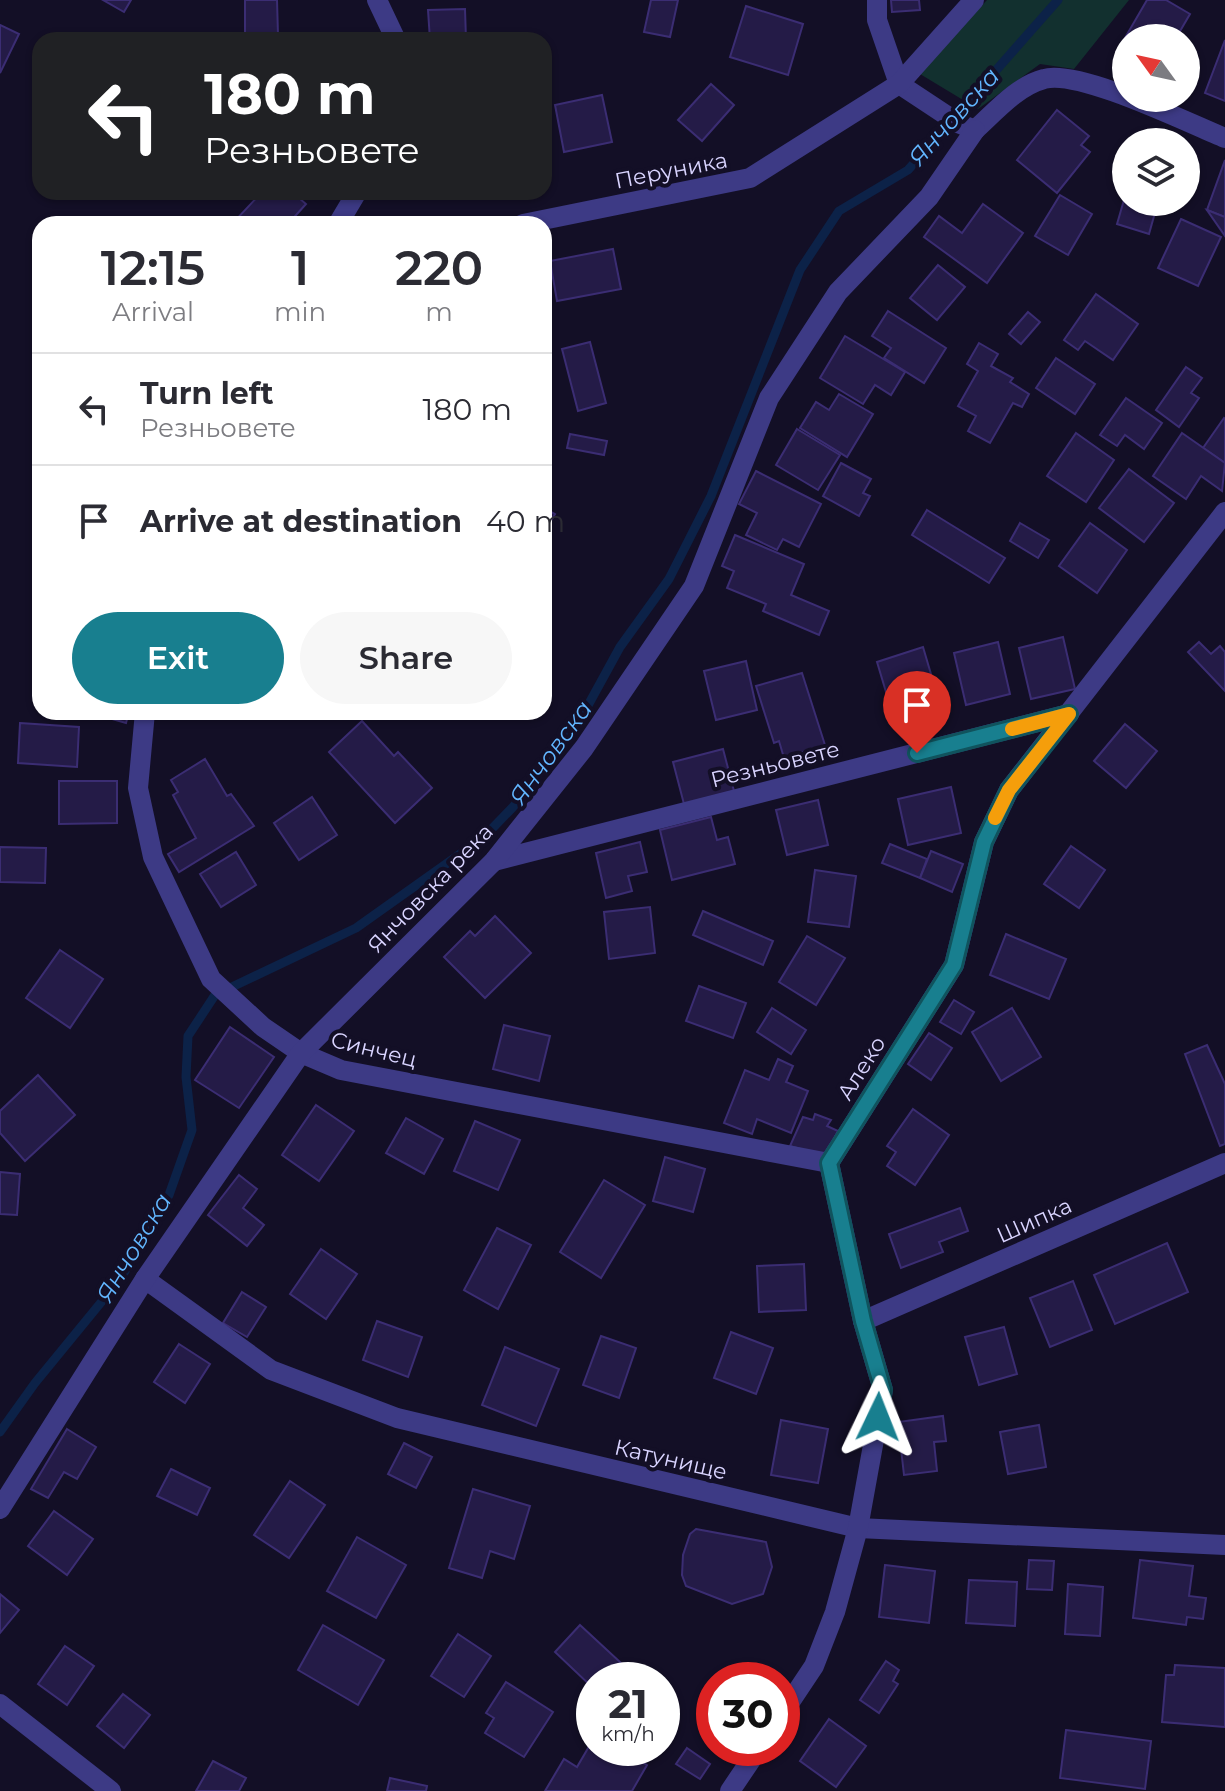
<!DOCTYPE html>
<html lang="en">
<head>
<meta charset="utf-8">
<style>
	body { margin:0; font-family:Montserrat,sans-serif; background:#f7f7f7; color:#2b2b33; height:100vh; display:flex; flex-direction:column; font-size:30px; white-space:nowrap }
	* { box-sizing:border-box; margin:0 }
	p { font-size:26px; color:#7c7c81 }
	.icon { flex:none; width:44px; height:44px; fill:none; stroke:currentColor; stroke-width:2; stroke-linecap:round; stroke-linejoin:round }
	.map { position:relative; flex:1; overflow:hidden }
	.side { position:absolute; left:32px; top:216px; width:520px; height:504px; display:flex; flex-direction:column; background:#fff; border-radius:24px; box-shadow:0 2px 6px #0004 }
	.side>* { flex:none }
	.top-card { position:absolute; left:32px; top:32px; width:520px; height:168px; border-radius:24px; box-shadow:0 2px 6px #0004; background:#202124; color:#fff; overflow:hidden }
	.needle { width:52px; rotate:303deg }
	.fabs { position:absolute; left:1112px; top:24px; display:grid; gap:16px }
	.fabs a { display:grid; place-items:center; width:88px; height:88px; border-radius:50%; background:#fff; box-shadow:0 2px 6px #0004; font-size:40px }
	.speed { position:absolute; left:576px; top:1662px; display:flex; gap:16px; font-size:40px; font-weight:700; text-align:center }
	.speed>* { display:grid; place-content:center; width:104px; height:104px; border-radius:50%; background:#fff; box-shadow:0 2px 6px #0004; line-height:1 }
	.speed small { font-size:20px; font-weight:400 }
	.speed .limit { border:12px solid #d22; background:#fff; color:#111 }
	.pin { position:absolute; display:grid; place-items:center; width:68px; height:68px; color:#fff; margin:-82px -34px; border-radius:50% 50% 50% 0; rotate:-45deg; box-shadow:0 0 8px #0007 }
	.pin .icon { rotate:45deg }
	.me { position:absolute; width:88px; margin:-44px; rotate:2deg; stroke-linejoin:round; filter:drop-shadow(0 0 6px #0008) }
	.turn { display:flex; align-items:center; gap:28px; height:168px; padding:0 40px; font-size:36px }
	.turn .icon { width:104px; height:104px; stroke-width:2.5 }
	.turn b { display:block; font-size:56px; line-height:68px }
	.eta { display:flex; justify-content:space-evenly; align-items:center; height:136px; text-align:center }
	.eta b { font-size:48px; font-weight:600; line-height:56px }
	.cta { display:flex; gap:16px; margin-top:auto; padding:16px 40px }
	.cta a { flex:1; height:92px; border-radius:48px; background:#187f8f; color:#fff; font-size:32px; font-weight:600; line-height:92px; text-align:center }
	.cta a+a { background:#f7f7f7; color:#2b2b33 }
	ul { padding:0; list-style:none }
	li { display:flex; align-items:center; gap:24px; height:112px; padding:0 40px; border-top:2px solid #e1e1e2 }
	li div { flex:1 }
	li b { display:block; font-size:30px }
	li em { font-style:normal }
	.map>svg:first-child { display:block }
</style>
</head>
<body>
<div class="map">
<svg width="1225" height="1791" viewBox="0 0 1225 1791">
	<rect width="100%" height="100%" fill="#130f26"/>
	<path fill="#12302f" d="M987,0H1129L1074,69L1040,64L978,109L920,74Z"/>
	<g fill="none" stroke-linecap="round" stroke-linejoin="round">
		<path stroke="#0c2248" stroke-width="9" d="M0,1432L35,1383L121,1278L169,1195L192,1130L186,1077L188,1036L215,995L356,928L484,837L513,807L580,720L620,647L669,579L711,496L800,270L839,211L908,170L1058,0"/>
	</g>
	<g fill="#241b47" stroke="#3b2d73" stroke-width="2">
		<path d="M103,0H131L124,12Z"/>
		<path d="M245,0H277L278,35L245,36Z"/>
		<path d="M651,0H678L670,37L644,32Z"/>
		<path d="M891,0H919L920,10L892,12Z"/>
		<path d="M1147,0H1166L1190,14L1176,38H1126V45L1122,43Z"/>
		<path d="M746,6L803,24L788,75L730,57Z"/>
		<path d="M465,9L466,40H430L428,10Z"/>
		<path d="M0,25L19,34L0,73Z"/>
		<path d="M1225,40V101L1205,93Z"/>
		<path d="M711,84L734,105L702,141L678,120Z"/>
		<path d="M602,95L612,142L564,152L555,105Z"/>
		<path d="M1057,110L1089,136L1081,145L1090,152L1057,193L1017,160Z"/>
		<path d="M1225,160V217L1207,210Z"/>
		<path d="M262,192H292L306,204L288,224H232Z"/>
		<path d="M1126,193V202H1158L1149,234L1117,224Z"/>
		<path d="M1060,195L1092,214L1068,255L1035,236Z"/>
		<path d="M983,204L1023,233L987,283L924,237L939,216L962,233Z"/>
		<path d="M1207,210L1225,217V236Z"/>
		<path d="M1181,219L1221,237L1198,286L1158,268Z"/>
		<path d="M613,249L621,289L557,301L550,261Z"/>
		<path d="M938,265L965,287L937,320L910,298Z"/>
		<path d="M1096,294L1138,324L1113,360L1085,341L1078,350L1064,340Z"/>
		<path d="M888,311L946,348L924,383L884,358L891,348L872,336Z"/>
		<path d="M1028,312L1040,322L1021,344L1009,334Z"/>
		<path d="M845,336L905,372L891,395L875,385L863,404L820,378Z"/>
		<path d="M590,342L606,403L578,411L562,349Z"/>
		<path d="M979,343L998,354L991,366L1013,378L1010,382L1029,394L1022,407L1013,403L990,443L968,431L976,416L958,406L978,371L967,364Z"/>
		<path d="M1056,358L1095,384L1075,414L1036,388Z"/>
		<path d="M1186,367L1202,378L1191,393L1199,398L1179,427L1156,410Z"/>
		<path d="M839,394L873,414L847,457L800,428L816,402L829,410Z"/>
		<path d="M1126,398L1162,423L1144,449L1125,435L1117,446L1100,435Z"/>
		<path d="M1224,418L1225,419V463L1203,448Z"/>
		<path d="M797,429L840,455L818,490L776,465Z"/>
		<path d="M1076,433L1114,460L1086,502L1047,476Z"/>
		<path d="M1182,433L1225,463L1222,491L1201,476L1186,499L1153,476Z"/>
		<path d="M570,434L607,441L604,455L567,448Z"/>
		<path d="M841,463L871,479L863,493L870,496L859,516L823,496Z"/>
		<path d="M1129,469L1174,503L1144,542L1099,508Z"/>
		<path d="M756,471L821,504L799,547L783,539L777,550L746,535L757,513L739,504Z"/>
		<path d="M544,508L555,514L544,532Z"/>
		<path d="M927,510L1005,558L989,583L912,535Z"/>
		<path d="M1020,523L1049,540L1038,558L1010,541Z"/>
		<path d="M1090,523L1127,550L1097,593L1059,566Z"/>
		<path d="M735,535L804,564L791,595L829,611L819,635L763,611L766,604L727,588L734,571L722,566Z"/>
		<path d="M1063,637L1075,689L1031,699L1019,648Z"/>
		<path d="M998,642L1010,694L966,705L954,653Z"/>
		<path d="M1199,642L1211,654L1220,646L1225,652V691L1188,652Z"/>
		<path d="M923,647L941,708L895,722L877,662Z"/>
		<path d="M746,661L757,710L716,720L704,671Z"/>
		<path d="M802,673L825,745L784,758L779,741L774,743L756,686Z"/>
		<path d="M88,712H129L126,723Z"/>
		<rect x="181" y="712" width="48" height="4"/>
		<path d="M362,721L394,756L398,752L432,788L395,823L329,752Z"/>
		<path d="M20,723L79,727L77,767L18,763Z"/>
		<path d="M1125,724L1157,751L1126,788L1094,761Z"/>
		<path d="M723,749L734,791L684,804L673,762Z"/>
		<path d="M205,759L227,796L231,794L254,826L179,872L168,854L196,838L173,795L178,792L171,780Z"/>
		<path d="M59,781H117V823L59,824Z"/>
		<path d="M951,787L961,833L908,845L898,799Z"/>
		<path d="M312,797L337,835L299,860L274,823Z"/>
		<path d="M818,800L828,845L787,855L776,810Z"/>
		<path d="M711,817L717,840L728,837L735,864L672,880L660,830Z"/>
		<path d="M640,842L647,872L628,876L632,891L606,898L596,853Z"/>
		<path d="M890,844L927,859L920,878L882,863Z"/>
		<path d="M1071,846L1105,870L1079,908L1044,884Z"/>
		<path d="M0,847L46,848L45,883L0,882Z"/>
		<path d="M931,851L963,864L952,892L920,878Z"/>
		<path d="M236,852L256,885L221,907L200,874Z"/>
		<path d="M815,870L856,876L849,927L808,922Z"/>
		<path d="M650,907L655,953L609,959L604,912Z"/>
		<path d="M703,911L773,941L763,965L693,935Z"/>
		<path d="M495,916L531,953L485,998L444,957L470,931L475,936Z"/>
		<path d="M1006,934L1066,959L1049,999L990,975Z"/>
		<path d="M807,936L845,958L816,1005L779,982Z"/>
		<path d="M60,950L103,979L70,1028L26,998Z"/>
		<path d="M699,986L746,1003L733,1038L686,1021Z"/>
		<path d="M954,1000L974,1012L961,1034L940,1022Z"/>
		<path d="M772,1008L806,1030L791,1054L757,1032Z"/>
		<path d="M1012,1008L1041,1057L1001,1081L972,1032Z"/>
		<path d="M504,1025L550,1036L539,1081L493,1069Z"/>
		<path d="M230,1027L274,1057L239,1108L195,1080Z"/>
		<path d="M929,1033L952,1048L931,1080L908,1064Z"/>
		<path d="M1207,1045L1225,1084V1144L1220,1146L1185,1054Z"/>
		<path d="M778,1059L793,1066L786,1082L808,1091L791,1133L757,1119L752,1134L724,1123L745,1070L769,1080Z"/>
		<path d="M38,1075L75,1115L25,1161L0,1133V1111Z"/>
		<path d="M316,1105L354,1131L319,1181L282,1155Z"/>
		<path d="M913,1109L949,1135L915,1185L887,1166L896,1152L887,1146Z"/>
		<path d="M815,1114L831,1120L827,1126L838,1131L825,1156L790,1146L803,1117L813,1120Z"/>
		<path d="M406,1118L443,1139L424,1174L386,1153Z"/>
		<path d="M475,1121L520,1140L498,1190L454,1171Z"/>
		<path d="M665,1157L705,1169L693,1212L653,1201Z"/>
		<path d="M0,1172L20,1174L17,1215L0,1214Z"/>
		<path d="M239,1175L257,1189L243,1208L264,1225L247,1246L208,1215Z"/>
		<path d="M604,1180L645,1205L601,1278L560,1252Z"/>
		<path d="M960,1208L968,1231L939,1242L943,1252L901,1268L889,1234Z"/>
		<path d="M497,1228L531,1245L498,1309L464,1290Z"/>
		<path d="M1167,1243L1188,1292L1115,1324L1094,1275Z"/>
		<path d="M321,1249L357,1274L326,1319L290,1294Z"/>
		<path d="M804,1264L806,1310L759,1312L757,1266Z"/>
		<path d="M1073,1281L1092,1330L1050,1347L1030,1298Z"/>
		<path d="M242,1292L266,1307L247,1337L223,1323Z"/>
		<path d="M377,1321L422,1337L408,1377L363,1360Z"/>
		<path d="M1004,1327L1017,1374L979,1385L965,1337Z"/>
		<path d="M731,1332L773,1348L756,1394L714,1378Z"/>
		<path d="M601,1336L636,1348L619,1398L583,1385Z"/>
		<path d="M179,1344L210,1364L185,1403L154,1382Z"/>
		<path d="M505,1347L559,1369L536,1426L482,1405Z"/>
		<path d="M943,1416L946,1441L934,1442L937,1471L904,1475L898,1422Z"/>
		<path d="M781,1420L828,1429L818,1483L771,1475Z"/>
		<path d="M1039,1425L1046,1467L1008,1474L1000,1432Z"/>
		<path d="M67,1429L96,1447L77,1479L64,1472L48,1498L31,1489Z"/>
		<path d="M404,1443L432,1457L416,1488L388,1474Z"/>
		<path d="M171,1469L210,1488L197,1515L157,1496Z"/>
		<path d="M290,1481L325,1505L289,1558L254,1535Z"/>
		<path d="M473,1489L530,1506L514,1559L490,1551L482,1578L449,1568Z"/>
		<path d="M54,1511L93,1539L67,1575L28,1546Z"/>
		<path d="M696,1529L766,1542L772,1567L763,1594L732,1604L686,1586L682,1575L683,1555L690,1534Z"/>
		<path d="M357,1537L406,1565L376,1618L327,1591Z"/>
		<path d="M1029,1560L1054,1561L1052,1590L1027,1589Z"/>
		<path d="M1140,1560L1193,1566L1189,1596L1206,1598L1203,1619L1187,1617L1186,1625L1133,1618Z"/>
		<path d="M885,1565L935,1571L929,1623L879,1617Z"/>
		<path d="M969,1580L1017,1582L1015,1626L966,1623Z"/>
		<path d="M1068,1584L1103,1587L1100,1636L1065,1634Z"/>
		<path d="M0,1594L19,1610L0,1633Z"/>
		<path d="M323,1625L384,1660L358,1705L298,1670Z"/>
		<path d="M580,1625L633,1674L628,1680H594V1689L555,1652Z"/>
		<path d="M458,1634L491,1656L464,1697L431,1676Z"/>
		<path d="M65,1646L94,1666L67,1705L38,1684Z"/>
		<path d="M886,1661L899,1670L893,1681L898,1684L879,1713L860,1700Z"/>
		<path d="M1175,1665L1225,1668V1727L1162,1722L1166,1675H1174Z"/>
		<path d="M506,1682L553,1712L524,1757L485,1733L494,1718L486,1713Z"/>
		<path d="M123,1694L150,1715L124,1748L97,1726Z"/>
		<path d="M829,1719L866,1746L836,1787L800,1761Z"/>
		<path d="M1066,1730L1151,1741L1145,1789L1060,1778Z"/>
		<path d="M594,1738V1748H617L647,1765L632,1791H545L564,1759L577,1767Z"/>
		<path d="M687,1748L710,1764L700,1779L676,1764Z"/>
		<path d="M213,1761L246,1778L239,1791H196Z"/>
		<path d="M390,1778L427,1786L426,1791H387Z"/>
	</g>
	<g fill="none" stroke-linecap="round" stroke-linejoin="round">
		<g stroke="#3d3a85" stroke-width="20">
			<path d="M377,0L396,40"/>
			<path d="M877,0V20L899,84L958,123L975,130C995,112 1017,86 1044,79C1079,69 1188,123 1225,138"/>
			<path d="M338,224L357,192"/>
			<path d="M523,224L750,178L899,84L974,0"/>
			<path d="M145,712L138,788L153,857L211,979L263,1027L301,1053L341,1070L829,1163"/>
			<path d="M494,861L1069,714"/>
			<path d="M145,1279L271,1370L397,1418L858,1528L1225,1545"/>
			<path d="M863,1321L1225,1163"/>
			<path d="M0,1509L145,1279L301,1053L494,861L584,748L694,586L769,398L838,292L929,197L975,130"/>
			<path d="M0,1704L111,1791"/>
			<path d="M782,1714L814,1666L835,1612L858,1528L883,1390L863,1321L829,1163L954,965L984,842L1009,790L1225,512"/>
			<path d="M730,1791L759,1748"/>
		</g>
	</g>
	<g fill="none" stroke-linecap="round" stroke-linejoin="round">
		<g stroke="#10535d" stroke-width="20">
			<path id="route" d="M878,1417L883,1390L863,1321L829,1163L954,965L984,842L1009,790L1069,714L917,753"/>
		</g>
		<use href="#route" stroke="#187f8f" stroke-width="14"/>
		<path stroke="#f59e0b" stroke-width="14" d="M995,818L1009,790L1069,714L1012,729"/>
	</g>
	<g text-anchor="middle" stroke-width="8" stroke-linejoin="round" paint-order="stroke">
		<g font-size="22" fill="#d9d4ff" stroke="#130f26">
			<text transform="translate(671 170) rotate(-11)" y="8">Перуника</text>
			<text transform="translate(775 764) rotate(-14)" y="8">Резньовете</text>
			<text transform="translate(430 888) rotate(-46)" y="8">Янчовска река</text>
			<text transform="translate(374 1049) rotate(14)" y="8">Синчец</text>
			<text transform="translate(861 1068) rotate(-58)" y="8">Алеко</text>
			<text transform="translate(1034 1220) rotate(-24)" y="8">Шипка</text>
			<text transform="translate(671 1459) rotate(13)" y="8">Катунище</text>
		</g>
		<g font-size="24" font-style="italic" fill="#62b6ff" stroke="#130f26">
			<text transform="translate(954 117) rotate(-48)" y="8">Янчовска</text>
			<text transform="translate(551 753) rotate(-54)" y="8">Янчовска</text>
			<text transform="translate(134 1248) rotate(-59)" y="8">Янчовска</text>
		</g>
	</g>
</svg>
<div class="fabs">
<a><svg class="needle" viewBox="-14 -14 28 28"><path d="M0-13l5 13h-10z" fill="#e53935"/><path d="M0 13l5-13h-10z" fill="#7c7c81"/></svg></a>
<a><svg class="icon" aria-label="layers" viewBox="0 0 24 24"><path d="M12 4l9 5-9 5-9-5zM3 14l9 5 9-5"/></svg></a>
</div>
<div class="speed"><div>21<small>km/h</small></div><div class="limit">30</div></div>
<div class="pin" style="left:917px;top:753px;background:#d93025"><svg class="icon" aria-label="arrive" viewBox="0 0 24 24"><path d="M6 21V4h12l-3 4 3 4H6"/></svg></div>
<svg class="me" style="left:878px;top:1417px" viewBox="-20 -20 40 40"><path d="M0-17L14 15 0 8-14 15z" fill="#187f8f" stroke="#fff" stroke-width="4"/></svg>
<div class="top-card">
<div class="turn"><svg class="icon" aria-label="left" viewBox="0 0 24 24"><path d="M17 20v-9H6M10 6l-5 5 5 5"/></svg><div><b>180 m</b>Резньовете</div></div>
</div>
<section class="side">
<div class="eta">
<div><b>12:15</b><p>Arrival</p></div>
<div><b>1</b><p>min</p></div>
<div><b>220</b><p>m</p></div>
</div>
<ul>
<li><svg class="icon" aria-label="left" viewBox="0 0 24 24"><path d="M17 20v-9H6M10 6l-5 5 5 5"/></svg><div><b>Turn left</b><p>Резньовете</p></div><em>180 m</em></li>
<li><svg class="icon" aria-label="arrive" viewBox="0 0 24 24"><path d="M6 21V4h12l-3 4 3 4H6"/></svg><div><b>Arrive at destination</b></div><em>40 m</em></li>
</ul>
<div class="cta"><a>Exit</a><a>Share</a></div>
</section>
</div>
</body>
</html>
